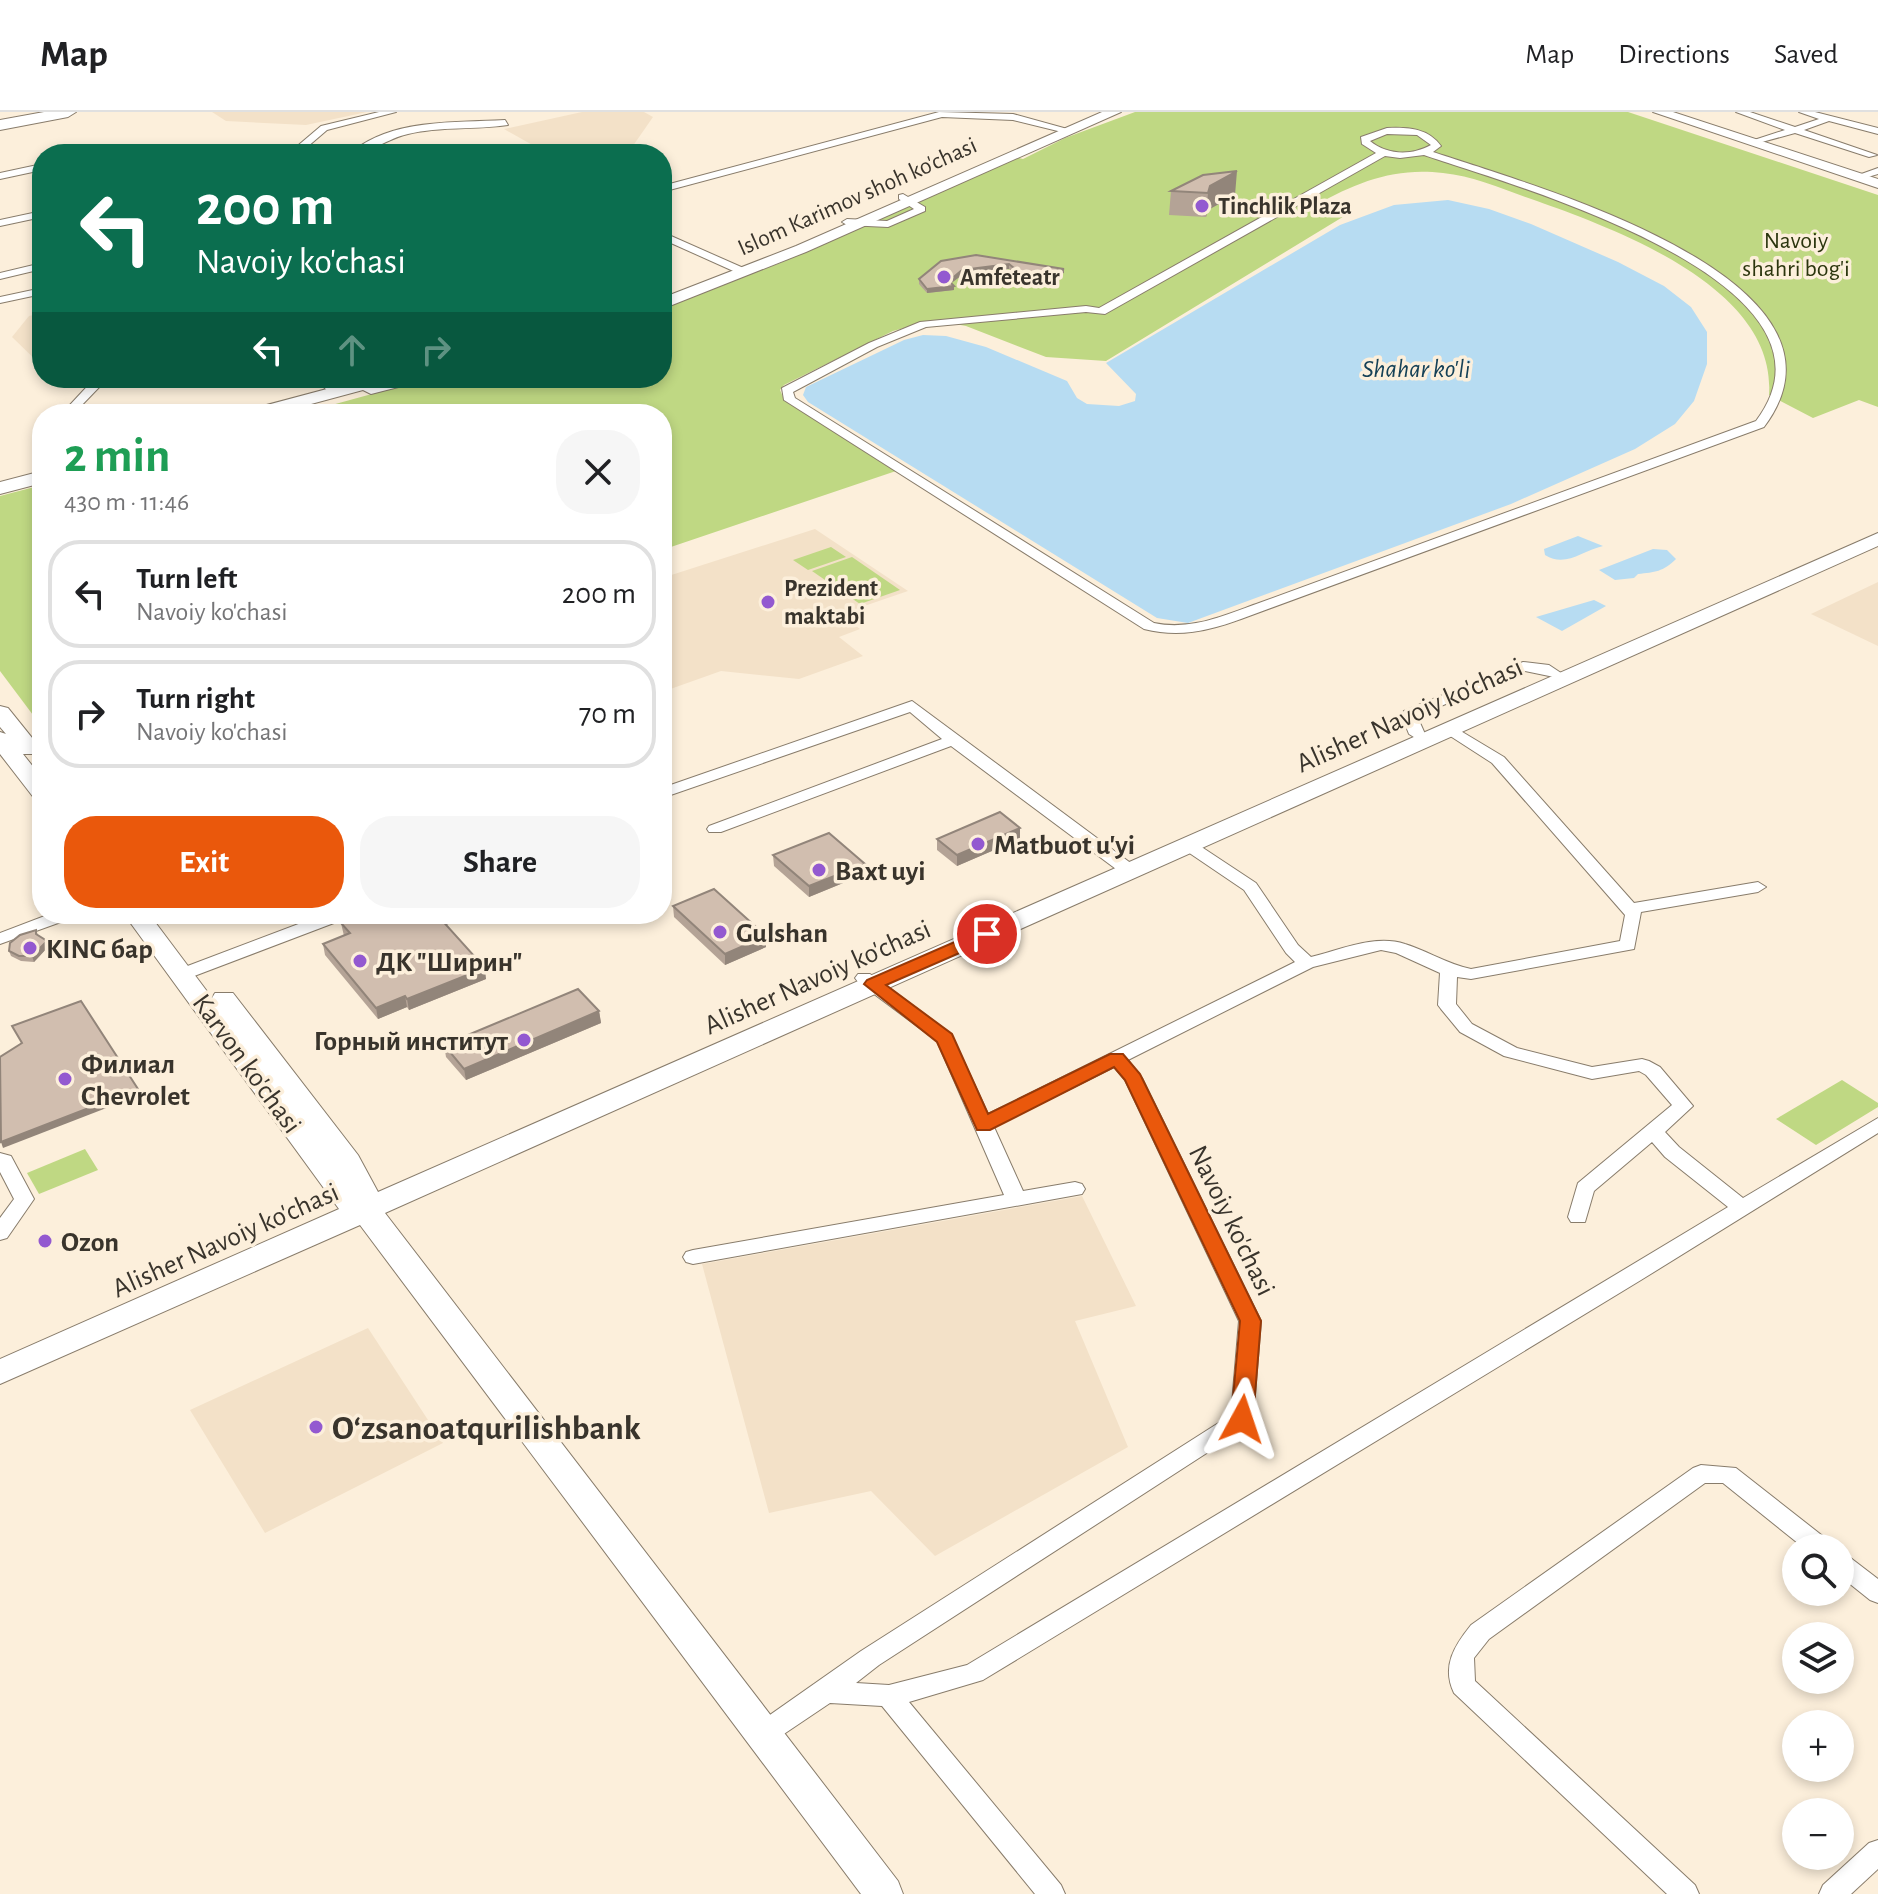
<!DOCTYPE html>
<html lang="en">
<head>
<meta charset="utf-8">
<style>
	body { margin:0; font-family:"Alegreya Sans",sans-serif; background:#f6f6f6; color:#202124; height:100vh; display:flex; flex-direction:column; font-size:30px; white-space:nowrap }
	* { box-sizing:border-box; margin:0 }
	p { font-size:26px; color:#757577 }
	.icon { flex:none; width:44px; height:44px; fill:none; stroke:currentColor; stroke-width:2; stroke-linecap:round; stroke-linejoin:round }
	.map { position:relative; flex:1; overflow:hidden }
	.details { position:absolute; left:32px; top:292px; width:640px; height:520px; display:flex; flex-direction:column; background:#fff; border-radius:32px; box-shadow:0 4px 12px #0003 }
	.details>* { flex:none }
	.top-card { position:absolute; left:32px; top:32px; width:640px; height:244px; border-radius:32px; box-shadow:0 4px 12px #0003; background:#0b6e4f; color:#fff; overflow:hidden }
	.buttons { position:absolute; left:1782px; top:1422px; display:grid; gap:16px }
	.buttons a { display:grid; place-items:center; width:72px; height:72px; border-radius:50%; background:#fff; box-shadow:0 4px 12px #0003; font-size:40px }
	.pin { position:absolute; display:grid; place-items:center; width:68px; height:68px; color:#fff; margin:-34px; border:4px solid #fff; border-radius:50%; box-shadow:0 2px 8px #0007 }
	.me { position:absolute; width:88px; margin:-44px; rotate:5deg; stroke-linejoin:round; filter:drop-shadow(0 0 6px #0008) }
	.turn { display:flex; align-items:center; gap:28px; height:168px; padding:0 32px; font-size:36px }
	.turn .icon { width:104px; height:104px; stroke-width:2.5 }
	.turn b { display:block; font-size:56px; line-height:68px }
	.lanes { display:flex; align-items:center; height:76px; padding:0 32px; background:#0003; justify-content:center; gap:40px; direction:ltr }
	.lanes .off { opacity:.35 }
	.round { display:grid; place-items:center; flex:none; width:84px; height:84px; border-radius:32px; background:#f6f6f6 }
	.head { display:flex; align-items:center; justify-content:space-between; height:136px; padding:0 32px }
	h1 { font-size:48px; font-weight:600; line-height:60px; color:#1e9e55 }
	.action { display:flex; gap:16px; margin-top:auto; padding:16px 32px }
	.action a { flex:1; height:92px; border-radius:32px; background:#ea580c; color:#fff; font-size:32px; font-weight:600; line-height:92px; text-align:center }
	.action a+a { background:#f6f6f6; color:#202124 }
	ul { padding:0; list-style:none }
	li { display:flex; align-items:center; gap:24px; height:108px; margin:0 16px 12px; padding:0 16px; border:4px solid #e0e0e0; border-radius:32px }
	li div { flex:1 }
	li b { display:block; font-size:30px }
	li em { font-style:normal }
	header { display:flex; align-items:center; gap:48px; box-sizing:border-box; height:112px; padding:0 40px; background:#fff; border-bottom:2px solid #e0e0e0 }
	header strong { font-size:38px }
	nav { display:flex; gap:44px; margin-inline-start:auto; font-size:28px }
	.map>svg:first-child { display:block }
</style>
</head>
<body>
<header>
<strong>Map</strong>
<nav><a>Map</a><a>Directions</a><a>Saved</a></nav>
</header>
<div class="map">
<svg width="1878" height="1782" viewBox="0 0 1878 1782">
	<rect width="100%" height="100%" fill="#fcefdb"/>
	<g fill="#f3e1c8">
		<path d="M212,0H367L306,13L226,9Z"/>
		<path d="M582,0H644L653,5L628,41L536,35L504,17Z"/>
		<path d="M42,201V254L12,225L29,204Z"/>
		<path d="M815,417L908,479L841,502L860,517L839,525L863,544L799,567L721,559L662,580V466Z"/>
		<path d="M1878,470V534L1811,502Z"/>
		<path d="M1082,1084L1136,1194L1075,1209L1128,1335L935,1444L871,1379L769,1401L702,1152Z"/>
		<path d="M368,1216L443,1331L265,1421L190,1298Z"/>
	</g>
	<g fill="#bfd883">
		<path d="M1135,0H1628L1878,83V295L1859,288L1813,306L1769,283C1777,176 1618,118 1537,89C1507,79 1475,64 1443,61C1395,55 1357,70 1316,93L1346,103L1106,249L1046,245L966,214L934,208L893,219L784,273L780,278L783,285L896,359L662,438V302H299L430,266H662V196L780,151L1011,44L1023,47L1065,26Z"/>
		<path d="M42,373V615L0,559V384Z"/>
		<path d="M831,435L846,445L808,458L793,448Z"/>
		<path d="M852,445L900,478L860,492L812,459Z"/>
		<path d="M1842,968L1878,991V995L1816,1033L1776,1007Z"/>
		<path d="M85,1037L98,1058L39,1082L27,1061Z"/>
	</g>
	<g fill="#b7dcf2">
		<path d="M1448,88L1489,97L1531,112L1618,150L1664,174L1691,195L1707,220V252L1694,289L1675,312L1635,337L1511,392L1188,511L1157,506L808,290L803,283L806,275L904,228L923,223L946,224L986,235L1067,269L1077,286L1087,292L1119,294L1135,289L1136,282L1106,251L1340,113L1394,93Z"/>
		<path d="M1578,424L1603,434C1581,439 1566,456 1545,443L1544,437Z"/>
		<path d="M1653,437L1667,438L1676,447C1663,460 1655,460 1638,462L1634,466L1615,468L1599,458Z"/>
		<path d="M1594,488L1606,494L1562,519L1536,505Z"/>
	</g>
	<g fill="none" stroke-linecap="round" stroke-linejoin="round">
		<g stroke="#887c6b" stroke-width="2">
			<g id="street">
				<path d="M379,0H396L327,18L299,42H288L321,14Z"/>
				<path d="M939,0L1013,2L1071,18L1066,21L1013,8L942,5L662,80V74Z"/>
				<path d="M1736,0H1750L1795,15L1819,7L1799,0H1815L1878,16V22L1829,9L1804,18L1877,43L1869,45L1795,21L1751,33V29L1785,18Z"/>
				<path d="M505,8L508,13C475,18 441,14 408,22C388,26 370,42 350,42C390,6 455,11 505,8Z"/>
				<path d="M1387,16C1408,15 1428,16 1441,34L1433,40C1524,71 1876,166 1764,315L1241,507C1208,519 1179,526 1144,517L784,288L782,276L869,231L920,210L1086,194L1099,196L1376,41L1362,32L1361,25ZM1387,22L1417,23L1431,33C1411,44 1387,43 1370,29ZM1424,43C1508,72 1862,169 1756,309L1259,491C1225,503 1191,519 1154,511L795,286L793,280L877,235L926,215L1086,200L1105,202L1385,44L1400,46Z"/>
				<path d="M42,52V58L0,67V61Z"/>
				<path d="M1878,56V62L1858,68L1853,65Z"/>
				<path d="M903,82L925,95V99L888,115L847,113L842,110L847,107L887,109L914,97L899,87V83Z"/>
				<path d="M42,99V105L0,114V108Z"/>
				<path d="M662,120L748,158L749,160L740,162L662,127Z"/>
				<path d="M42,151V157L0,167V161Z"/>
				<path d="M42,176V182L0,191V185Z"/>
				<path d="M95,266H108L80,295L83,302H71L68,295Z"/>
				<path d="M316,266H329L341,280L331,283Z"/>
				<path d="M1523,550L1549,553L1561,561L1554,565L1525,559L1417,604L1425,622L1417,627L1409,622L1401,602L1404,599Z"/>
				<path d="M912,589L1136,755L1138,759L1136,763H1124L951,634L721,720H709L707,717L709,714L942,627L910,600L662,686V676Z"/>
				<path d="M1449,612L1504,645L1634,791L1758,770L1766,775L1758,780L1641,800L1634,837L1471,867L1457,865L1456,892L1472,912L1517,936L1592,955L1642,947L1649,949L1660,955L1693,994L1665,1020L1679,1035L1743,1086L1878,1006V1021L1641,1168L983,1568L909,1590L1061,1773L1065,1782H1035L882,1594L830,1591L772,1630L763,1633L754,1630L750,1622L754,1614L861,1539L1231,1303L1239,1209L1125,968L1114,955L994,1015L1023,1079L1075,1070L1082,1072L1085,1077L1082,1082L693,1152L686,1150L683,1145L686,1140L693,1138L1004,1083L937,929L858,870L855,866L858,862H870L951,922L988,1002L1295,850L1286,841L1244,778L1182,736L1180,733L1182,730H1194L1256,771L1298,833L1311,845C1340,838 1375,822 1405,832C1428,839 1447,852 1471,857L1620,829L1625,803L1492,651L1444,620L1441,617ZM1381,838L1396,841L1440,861L1438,893L1441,897L1460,920L1504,944L1592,967L1639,959L1646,963L1672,993L1578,1071L1568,1105L1571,1110H1585L1594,1079L1652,1030L1665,1045L1728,1095L967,1553L889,1573L856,1571L879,1553L1250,1313L1253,1307L1261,1209L1142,966L1128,948L1313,855Z"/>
				<path d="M50,802H75L72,806L0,832V821Z"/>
				<path d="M325,802H350L347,806L189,866H177L174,862L177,858Z"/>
				<path d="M0,1041L11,1044L34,1087L7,1126L0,1128V1106L14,1087L0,1060Z"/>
				<path d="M1701,1353L1736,1356L1829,1429L1833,1436H1804L1723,1371H1705L1489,1527L1474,1546L1475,1569L1695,1773L1699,1782H1667L1454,1581C1441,1554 1455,1533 1471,1513L1693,1356Z"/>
				<path d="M1840,1441L1848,1444L1878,1467V1491L1870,1488L1840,1464Z"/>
				<path d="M1878,1728V1757L1851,1782H1819L1823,1773L1869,1731Z"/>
			</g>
		</g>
		<g stroke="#887c6b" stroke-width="2">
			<g id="secondary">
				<path d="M1102,0H1121L806,140L662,197V186L796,134Z"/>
				<path d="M1653,0H1673L1878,67V76Z"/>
				<path d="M368,266H421L418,270L371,282L363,278L274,302H245L248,298Z"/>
				<path d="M42,359V371L0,382V370Z"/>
				<path d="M1878,421V434L385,1101L898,1769L903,1782H861L360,1113L0,1272V1247L339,1097L124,802H149L212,886L215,881H233L358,1043L378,1080Z"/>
				<path d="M0,594L8,596L41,637L38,642H23L42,666V688L34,686L0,642V620L6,622L0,615Z"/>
			</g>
		</g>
		<g stroke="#887c6b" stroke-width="2">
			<path id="primary" d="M44,0H76L68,5L0,18V8Z"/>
		</g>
		<use href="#street" fill="#fff" fill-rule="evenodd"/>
		<use href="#secondary" fill="#fff" fill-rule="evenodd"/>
		<use href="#primary" fill="#fff" fill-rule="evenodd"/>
	</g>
	<g fill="#b4a396">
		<path d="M1171,79L1235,83L1208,98L1206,105L1169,103Z"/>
		<path d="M976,143L1064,161L1025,169L1009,157L962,163L951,171L954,178L927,181L919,172V167Z"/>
		<path d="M937,727H1020L957,754L937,738Z"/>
		<path d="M773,743L865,752V762L809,785L774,754Z"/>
		<path d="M673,794L766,835L725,853L674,805Z"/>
		<path d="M470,804L446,813L486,867L409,898L407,895L378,907L325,843L323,832L344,824L341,811Z"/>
		<path d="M36,818L38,823L47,829L48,835L34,850L21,849L11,844L9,839Z"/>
		<path d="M599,899L601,911L466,968L446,945L444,933Z"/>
	</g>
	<g fill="#92857a">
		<path d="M1237,59L1235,83L1208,98L1206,105L1208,81L1210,74Z"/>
		<path d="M1009,152V157L962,163L949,173V169L962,158Z"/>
		<path d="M1064,157V161L1025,169V165Z"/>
		<path d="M954,174V178L927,181V177Z"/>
		<path d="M1020,716V727L957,754V743Z"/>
		<path d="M865,752V762L809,785V774Z"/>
		<path d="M443,802H469L470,804L440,815L438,804Z"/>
		<path d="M766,824V835L725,853V842Z"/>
		<path d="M47,829L48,835L34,850L32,844Z"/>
		<path d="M485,856L486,867L409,898L407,887Z"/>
		<path d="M405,884L407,895L378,907L376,896Z"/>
		<path d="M599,899L601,911L466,968L464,957Z"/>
		<path d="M138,977L140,983L3,1036L1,1030Z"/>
	</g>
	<g fill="#d1beaf" stroke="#92857a" stroke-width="2">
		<path d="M1237,59L1210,74L1208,81L1171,79L1203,63Z"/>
		<path d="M976,143L1064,157L1025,165L1009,152L962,158L949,169L954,174L927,177L919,167L941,149Z"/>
		<path d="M1000,700L1020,716L957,743L937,727Z"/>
		<path d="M829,721L865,752L809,774L773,743Z"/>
		<path d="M714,777L766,824L725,842L673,794Z"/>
		<path d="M365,802H443L438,804L485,856L407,887L405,884L376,896L323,832L350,821L341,811Z"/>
		<path d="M36,818V822L47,829L32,844H19L9,839L10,831L20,823Z"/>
		<path d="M578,877L599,899L464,957L444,933Z"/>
		<path d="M81,889L138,977L1,1030L0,945L22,931L12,914Z"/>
	</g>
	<path fill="#ea580c" stroke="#983908" stroke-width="2" d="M987,816L996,822L994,826L886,873L952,922L988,1002L1110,942H1123L1140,962L1261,1209L1253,1307L1250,1314L1242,1316L1234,1314L1231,1307L1240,1209L1125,968L1114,955L990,1018H977L937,930L864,872L867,868Z"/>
	<g fill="#9359d0" stroke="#fcefdb" stroke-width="3">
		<circle cx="1202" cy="94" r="8"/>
		<circle cx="944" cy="165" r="8"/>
		<circle cx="768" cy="490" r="8"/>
		<circle cx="978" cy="732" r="8"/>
		<circle cx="819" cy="758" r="8"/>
		<circle cx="720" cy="820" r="8"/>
		<circle cx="30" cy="836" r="8"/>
		<circle cx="360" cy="849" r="8"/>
		<circle cx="524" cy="928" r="8"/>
		<circle cx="65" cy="967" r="8"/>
		<circle cx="45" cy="1129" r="8"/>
		<circle cx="316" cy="1315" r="8"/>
	</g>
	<g text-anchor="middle" stroke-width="7" stroke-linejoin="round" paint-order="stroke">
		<g font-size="24" fill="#39342c" stroke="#fcefdb">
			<text transform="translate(857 84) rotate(-24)" y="8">Islom Karimov shoh ko'chasi</text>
		</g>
		<g font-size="24" font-weight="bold" fill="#39342c" stroke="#fcefdb" text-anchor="start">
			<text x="1218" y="102">Tinchlik Plaza</text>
			<text x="960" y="173">Amfeteatr</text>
			<text x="784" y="484">Prezident<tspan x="784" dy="28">maktabi</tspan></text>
		</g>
		<g font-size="24" fill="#2b350d" stroke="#fcefdb">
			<text x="1796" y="136">Navoiy<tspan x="1796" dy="28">shahri bog'i</tspan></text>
		</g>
		<g font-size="26" font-style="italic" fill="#154157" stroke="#fcefdb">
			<text x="1416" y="265">Shahar ko'li</text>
		</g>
		<g font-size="28" fill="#39342c" stroke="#fcefdb">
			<text transform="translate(1409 602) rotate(-24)" y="10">Alisher Navoiy ko'chasi</text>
			<text transform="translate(817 864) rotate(-24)" y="10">Alisher Navoiy ko'chasi</text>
			<text transform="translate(248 951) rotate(54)" y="10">Karvon ko'chasi</text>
			<text transform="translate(1233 1108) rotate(64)" y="10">Navoiy ko'chasi</text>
			<text transform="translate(225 1127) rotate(-24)" y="10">Alisher Navoiy ko'chasi</text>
		</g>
		<g font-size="28" font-weight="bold" fill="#39342c" stroke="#fcefdb" text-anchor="start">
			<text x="994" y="742">Matbuot u'yi</text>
			<text x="835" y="768">Baxt uyi</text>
			<text x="736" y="830">Gulshan</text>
			<text x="46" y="846">KING бар</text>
			<text x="376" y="859">ДК "Ширин"</text>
			<text x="508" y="938" text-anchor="end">Горный институт</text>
			<text x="81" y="961">Филиал<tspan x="81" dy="32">Chevrolet</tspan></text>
			<text x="61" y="1139">Ozon</text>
		</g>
		<g font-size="34" font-weight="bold" fill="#39342c" stroke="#fcefdb" text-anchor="start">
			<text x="332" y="1327">Oʻzsanoatqurilishbank</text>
		</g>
	</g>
</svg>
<div class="buttons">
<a><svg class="icon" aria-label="search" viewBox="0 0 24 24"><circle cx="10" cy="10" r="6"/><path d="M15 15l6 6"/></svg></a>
<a><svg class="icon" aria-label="layers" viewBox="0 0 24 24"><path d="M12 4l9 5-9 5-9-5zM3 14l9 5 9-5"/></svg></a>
<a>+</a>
<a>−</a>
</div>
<div class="pin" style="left:987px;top:822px;background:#d93025"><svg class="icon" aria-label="arrive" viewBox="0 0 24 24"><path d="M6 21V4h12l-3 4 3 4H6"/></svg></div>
<svg class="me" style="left:1242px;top:1307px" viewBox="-20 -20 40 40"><path d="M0-17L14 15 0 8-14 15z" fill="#ea580c" stroke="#fff" stroke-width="4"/></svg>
<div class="top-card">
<div class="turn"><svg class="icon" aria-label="left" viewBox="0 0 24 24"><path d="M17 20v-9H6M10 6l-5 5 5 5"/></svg><div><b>200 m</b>Navoiy ko'chasi</div></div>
<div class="lanes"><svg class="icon" aria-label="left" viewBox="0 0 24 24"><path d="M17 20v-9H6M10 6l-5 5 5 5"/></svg><svg class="icon off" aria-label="ahead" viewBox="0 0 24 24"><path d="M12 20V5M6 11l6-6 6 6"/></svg><svg class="icon off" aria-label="right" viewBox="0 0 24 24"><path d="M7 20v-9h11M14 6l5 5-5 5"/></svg></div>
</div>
<section class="details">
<div class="head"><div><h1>2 min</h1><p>430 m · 11:46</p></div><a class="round"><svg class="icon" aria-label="close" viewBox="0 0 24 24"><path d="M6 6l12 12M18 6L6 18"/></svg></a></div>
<ul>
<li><svg class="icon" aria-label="left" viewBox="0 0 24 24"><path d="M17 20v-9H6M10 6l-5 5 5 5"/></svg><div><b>Turn left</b><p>Navoiy ko'chasi</p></div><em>200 m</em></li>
<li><svg class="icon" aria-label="right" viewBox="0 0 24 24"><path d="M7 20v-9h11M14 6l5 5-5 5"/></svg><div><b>Turn right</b><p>Navoiy ko'chasi</p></div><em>70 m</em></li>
</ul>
<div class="action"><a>Exit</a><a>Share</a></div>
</section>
</div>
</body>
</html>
